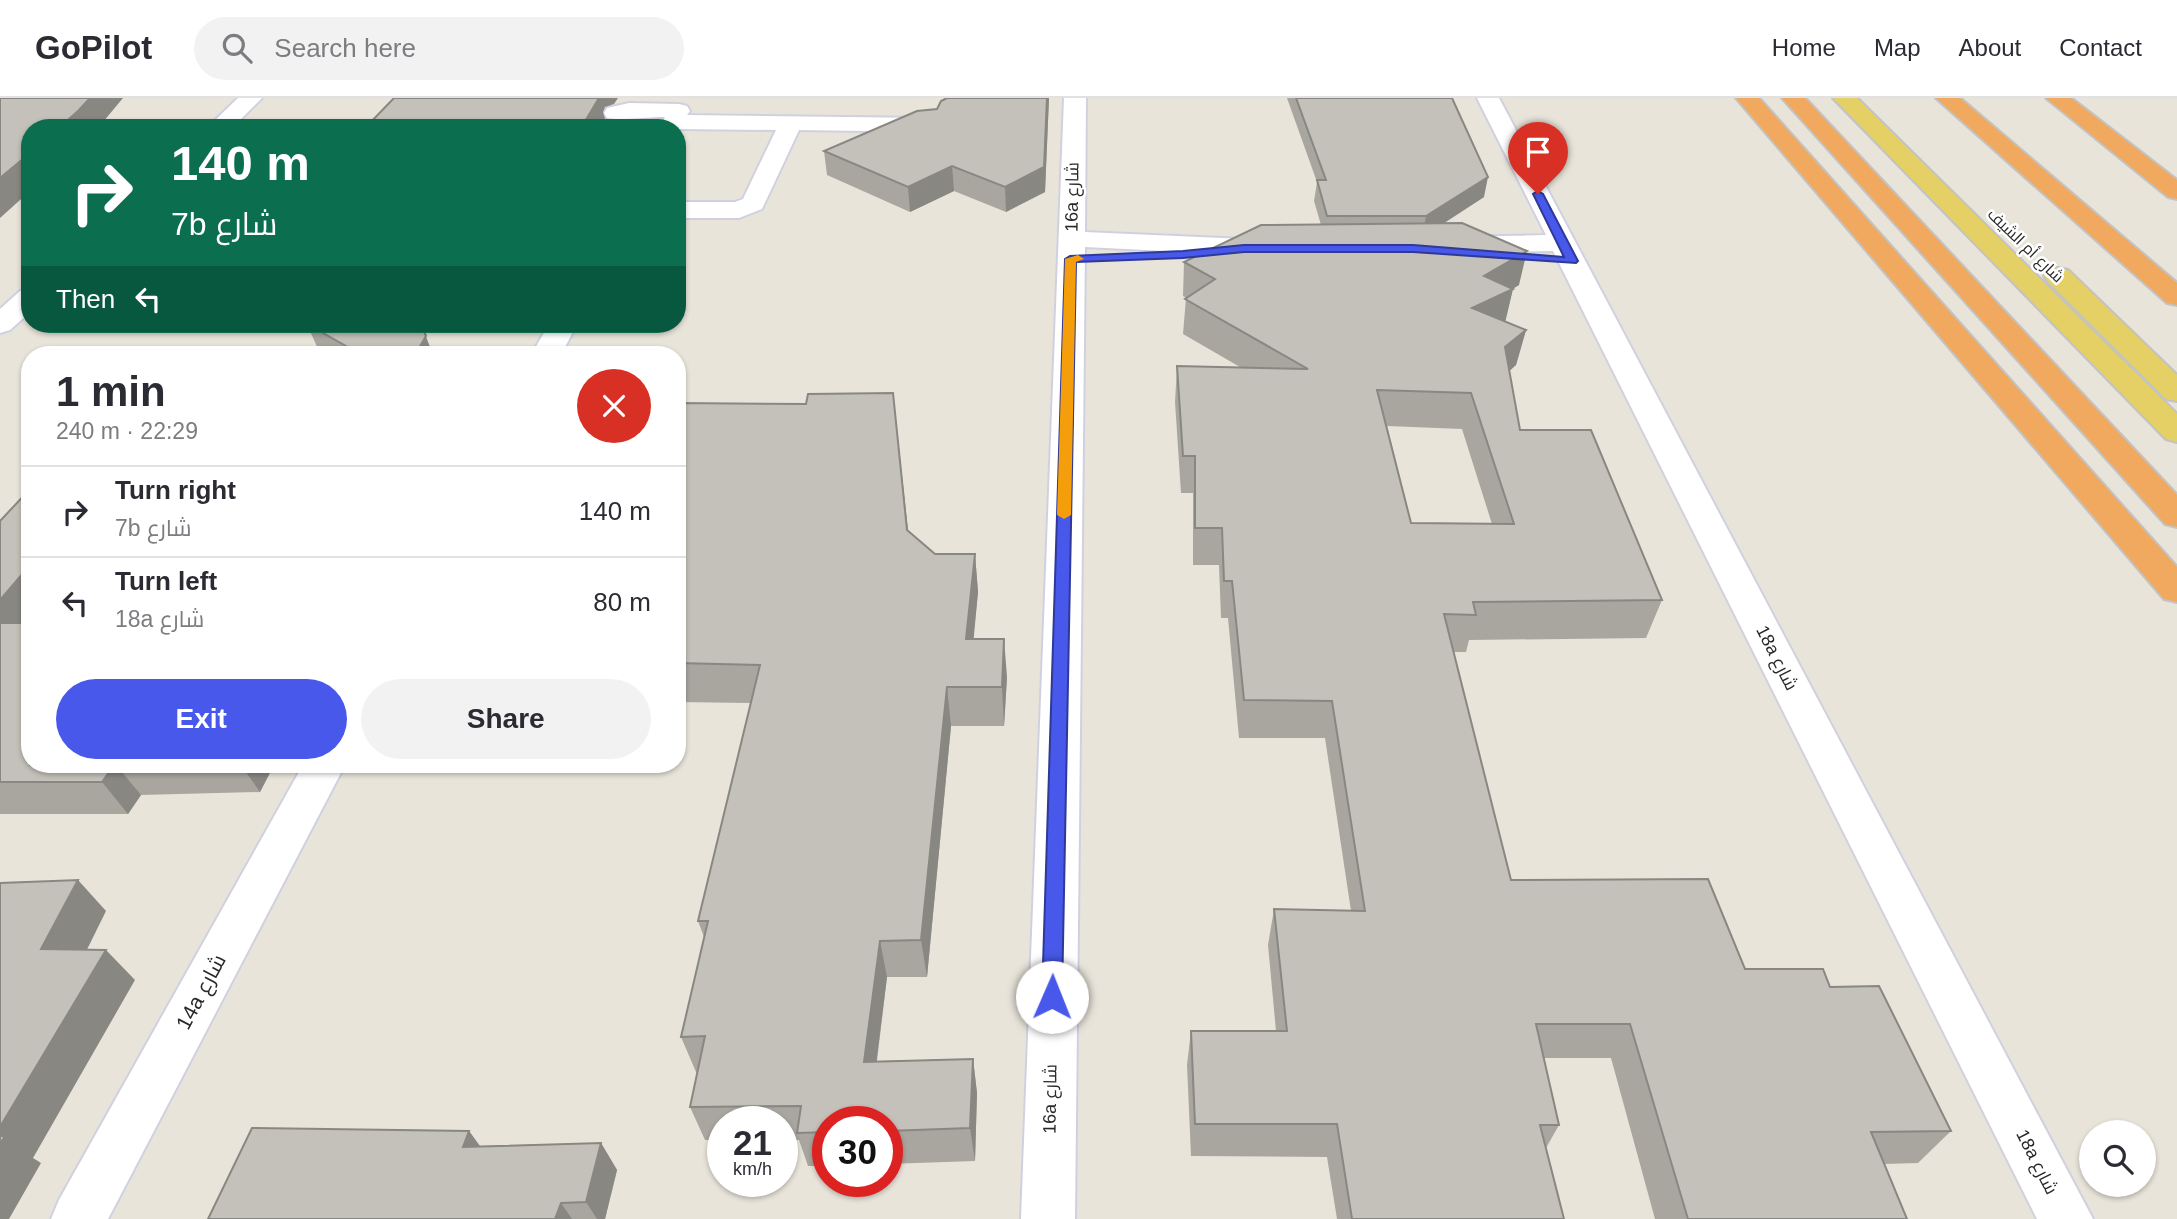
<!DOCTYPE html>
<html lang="en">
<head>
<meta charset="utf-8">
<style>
	body { margin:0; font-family:Helvetica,Cairo,sans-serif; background:#f2f2f3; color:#2b2b33; height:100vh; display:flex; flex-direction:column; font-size:26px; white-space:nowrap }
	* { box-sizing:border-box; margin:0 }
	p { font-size:23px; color:#7c7c81 }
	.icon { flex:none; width:38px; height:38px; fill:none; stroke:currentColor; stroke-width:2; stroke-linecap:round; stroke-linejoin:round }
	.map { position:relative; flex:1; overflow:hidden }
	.side { position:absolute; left:21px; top:248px; width:665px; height:427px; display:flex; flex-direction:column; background:#fff; border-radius:28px; box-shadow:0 2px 5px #0004 }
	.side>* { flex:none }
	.guide { position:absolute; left:21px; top:21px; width:665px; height:214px; border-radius:28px; box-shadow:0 2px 5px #0004; background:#0b6e4f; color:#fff; overflow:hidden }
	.buttons { position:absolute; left:2079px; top:1022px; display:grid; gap:14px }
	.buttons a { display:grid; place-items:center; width:77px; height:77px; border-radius:50%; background:#fff; box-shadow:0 2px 5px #0004; font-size:35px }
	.speed { position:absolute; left:707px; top:1008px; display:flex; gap:14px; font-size:35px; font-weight:700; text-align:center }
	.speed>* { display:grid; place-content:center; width:91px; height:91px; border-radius:50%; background:#fff; box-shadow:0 2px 5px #0004; line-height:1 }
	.speed small { font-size:18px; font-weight:400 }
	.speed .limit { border:10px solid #d22; background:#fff; color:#111 }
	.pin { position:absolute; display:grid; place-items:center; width:60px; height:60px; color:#fff; margin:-72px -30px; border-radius:50% 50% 50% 0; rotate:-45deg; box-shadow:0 0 7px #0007 }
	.pin .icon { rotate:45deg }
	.me { position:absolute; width:77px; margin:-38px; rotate:1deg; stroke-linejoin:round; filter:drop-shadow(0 0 5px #0008) }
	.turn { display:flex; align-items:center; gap:24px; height:147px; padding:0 35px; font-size:32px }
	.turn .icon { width:91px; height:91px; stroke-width:2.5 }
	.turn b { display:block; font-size:49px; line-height:60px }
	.then { display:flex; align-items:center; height:66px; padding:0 35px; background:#0003; gap:14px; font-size:26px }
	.round { display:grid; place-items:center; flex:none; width:74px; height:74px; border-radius:37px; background:#f2f2f3 }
	.summary { display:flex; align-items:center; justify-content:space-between; height:119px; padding:0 35px }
	h1 { font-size:42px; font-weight:800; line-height:52px }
	.action { display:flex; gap:14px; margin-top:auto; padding:14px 35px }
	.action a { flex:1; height:80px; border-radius:42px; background:#4758ea; color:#fff; font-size:28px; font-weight:800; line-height:80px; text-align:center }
	.action a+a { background:#f2f2f3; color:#2b2b33 }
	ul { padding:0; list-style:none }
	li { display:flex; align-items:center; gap:21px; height:91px; padding:0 35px; border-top:2px solid #e1e1e2 }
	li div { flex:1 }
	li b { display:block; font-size:26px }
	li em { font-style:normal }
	header { display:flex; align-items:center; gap:42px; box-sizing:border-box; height:98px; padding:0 35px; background:#fff; border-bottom:2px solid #e1e1e2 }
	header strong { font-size:33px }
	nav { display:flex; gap:38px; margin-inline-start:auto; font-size:24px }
	.search { width:490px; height:63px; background:#f2f2f3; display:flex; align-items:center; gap:18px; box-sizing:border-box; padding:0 24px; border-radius:38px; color:#7c7c81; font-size:26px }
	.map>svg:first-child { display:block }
</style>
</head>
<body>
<header>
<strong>GoPilot</strong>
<div class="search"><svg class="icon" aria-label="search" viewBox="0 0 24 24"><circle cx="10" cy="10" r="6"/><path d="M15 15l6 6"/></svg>Search here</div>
<nav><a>Home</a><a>Map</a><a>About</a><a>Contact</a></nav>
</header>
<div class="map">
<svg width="2177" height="1121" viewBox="0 0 2177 1121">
	<rect width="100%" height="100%" fill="#e9e4da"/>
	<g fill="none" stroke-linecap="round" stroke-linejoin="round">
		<g stroke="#d0d1e0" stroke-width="4">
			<g id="minor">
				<path d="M238,0H262L232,30H207Z"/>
				<path d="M1064,0H1086L1085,134L1268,142L1277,144L1281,150L1277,156L1268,158L1085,149L1075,1121H1021Z"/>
				<path d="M1477,0H1499L2093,1121H2037L1553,153L1458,155L1449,153L1445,147L1449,141L1458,139L1546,137Z"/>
				<path d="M629,5L679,6L687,8L690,13L687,17L930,20L938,22L941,27L938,32L930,34L799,32L762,111L739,120H677V104H735L743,101L776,32L677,31L665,29L662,24L665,19C650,19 619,23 607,20L604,15L607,10Z"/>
				<path d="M30,191V214L10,232L0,235V211L20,193Z"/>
				<path d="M549,226H577L561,257H531Z"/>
				<path d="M303,667H345L108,1121H51L59,1102Z"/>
			</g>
		</g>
		<g stroke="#c3c3c3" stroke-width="4">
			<g id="major">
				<path d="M1833,0H1857L2177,316V344L2166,341Z"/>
				<path d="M2058,170L2068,172L2177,277V303L2166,301L2048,184L2044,178L2048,172Z"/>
			</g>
		</g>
		<g stroke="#c3c3c3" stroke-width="4">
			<g id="highway">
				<path d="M1736,0H1759L2177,469V504L2164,501Z"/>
				<path d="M1782,0H1805L2177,397V429L2165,426Z"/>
				<path d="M1936,0H1960L2177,185V207L2167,205Z"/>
				<path d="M2046,0H2071L2177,82V101L2168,99Z"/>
			</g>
		</g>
		<use href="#minor" fill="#fff" fill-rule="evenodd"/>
		<use href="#major" fill="#e4d064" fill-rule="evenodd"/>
		<use href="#highway" fill="#f0a95e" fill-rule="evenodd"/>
	</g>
	<g fill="#a9a6a0" fill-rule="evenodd">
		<path d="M947,0H1049L1045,94L1006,114L954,93L910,114L827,77L824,53L937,11Z"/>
		<path d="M1287,0H1452L1484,99L1443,126L1519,187L1513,190L1505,223L1526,232L1516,267L1509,273L1520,332L1662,502L1646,540L1469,542L1466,554H1453L1511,782L1745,871L1830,889L1951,1033L1918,1065L1884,1066L1907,1121H1655L1611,960H1544L1559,1027L1546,1050L1564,1121H1337L1327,1059L1191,1058L1187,967L1191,933H1276L1268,847L1274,811L1351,813L1325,640H1239L1228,520H1221L1219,467H1193V395H1181L1175,304L1177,268L1240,269L1183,236L1186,200L1183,198L1184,164L1321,127L1314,103L1317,84ZM1387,328L1462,331L1492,426L1411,425Z"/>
		<path d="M261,226H421L433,257H330L318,251L310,233H265Z"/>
		<path d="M677,305L897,332L908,433L935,456H975L978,494L973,541L1007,579L1004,628H951L927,879H887L877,963L973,961L977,995L975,1063L887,1066V1024H828V1068H808L799,1042H782V1024H723V1042H705L690,1009L697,974H696L681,939L704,839L698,823L751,605L677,604Z"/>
		<path d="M0,423L30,667H274L260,694L141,697L128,716H0Z"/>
		<path d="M469,1033L480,1048L601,1045L617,1072L605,1121H208Z"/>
	</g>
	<g fill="#898782">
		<path d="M90,0H123L98,30H59Z"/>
		<path d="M597,0H618L614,6L605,9L603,14L605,21L600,30H581Z"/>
		<path d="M1047,0H1049L1045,94L1006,114L1005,89Z"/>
		<path d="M30,55V93L0,120V80Z"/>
		<path d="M952,68L954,93L910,114L908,89Z"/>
		<path d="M1488,79L1484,99L1422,139L1426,118Z"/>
		<path d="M1527,153L1519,187L1511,192L1513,191L1505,225L1472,210L1484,178Z"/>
		<path d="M421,226L433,257H415Z"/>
		<path d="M1526,232L1516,267L1496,285L1505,249Z"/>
		<path d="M893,295L897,332L912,470L907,432Z"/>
		<path d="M975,456L978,494L970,580L966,541Z"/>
		<path d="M30,467V528L0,548V502Z"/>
		<path d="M1004,541L1007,579L1004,628L1002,589Z"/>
		<path d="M947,589L951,628L927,879L921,842Z"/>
		<path d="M114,667H116L141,697L128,716L102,684Z"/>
		<path d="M241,667H274L260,694Z"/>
		<path d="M78,782L106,813L72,882L41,851Z"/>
		<path d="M880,843L887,879L872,998L864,964Z"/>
		<path d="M106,852L135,882L33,1060L41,1065L9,1121H0V1029Z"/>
		<path d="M973,961L977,995L975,1063L970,1030Z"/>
		<path d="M469,1033L489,1061L463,1049Z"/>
		<path d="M601,1045L617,1072L605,1121H597L586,1104Z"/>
		<path d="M561,1105L572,1121H555Z"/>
	</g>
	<g fill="#c4c1ba" stroke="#898782" stroke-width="2" fill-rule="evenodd">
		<path d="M0,0H90L79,12L59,30H30V55L0,80Z"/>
		<path d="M394,0H599L581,30H365Z"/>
		<path d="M947,0H1047L1044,69L1005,89L952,68L908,89L824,53L917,13L937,11L941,3Z"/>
		<path d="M1296,0H1452L1488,79L1426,118H1327L1317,82H1326Z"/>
		<path d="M1462,125L1527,153L1484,178L1513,191L1472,210L1526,232L1505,249L1520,332H1591L1662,502L1473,504L1476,517L1444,516L1511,782L1708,781L1745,871H1823L1830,889L1879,888L1951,1033L1871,1034L1907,1121H1688L1630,926H1536L1559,1027H1540L1564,1121H1352L1337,1026H1195L1191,933H1287L1274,811L1365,813L1332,603L1244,602L1232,483H1224L1222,430H1195V358H1183L1177,268L1308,271L1185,201L1215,181L1184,164L1261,127ZM1377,292L1471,295L1514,426L1411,425Z"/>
		<path d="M307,226H421L426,238L415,257H362Z"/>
		<path d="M893,295L907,432L935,456H975L966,541H1004L1002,589H947L921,842L880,843L864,964L973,961L970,1030L887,1033V1024H828V1034L797,1035L801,1008L690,1009L705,938L681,939L708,823H698L760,567L677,565V305L806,306L808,296Z"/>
		<path d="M30,391V467L0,502V423Z"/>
		<path d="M0,525H30V667H114L102,684H0Z"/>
		<path d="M78,782L41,851L106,852L0,1029V785Z"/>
		<path d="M252,1030L469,1033L463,1049L601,1045L586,1104L561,1105L555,1121H208Z"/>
		<path d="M0,1038H5L0,1046Z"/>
	</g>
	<path fill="#4758ea" stroke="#2e3998" stroke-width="2" d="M1538,93L1543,96L1578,163L1576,165L1413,154H1244L1183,160L1076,164L1062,899L1060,906L1052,908L1045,906L1042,899L1065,161L1070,158L1183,153L1244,147H1413L1564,159L1533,96Z"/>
	<path fill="#f59e0b" d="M1078,157L1084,161L1076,164L1071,417L1064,421L1057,417L1065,161Z"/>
	<g text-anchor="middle" stroke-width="5" stroke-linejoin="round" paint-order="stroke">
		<g font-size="16" fill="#282828" stroke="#fff">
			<text transform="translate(2026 147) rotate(44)" y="6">شارع أم الشيف</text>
		</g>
		<g font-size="18" fill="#282828" stroke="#fff">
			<text transform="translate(1072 99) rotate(-89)" y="6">16a شارع</text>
			<text transform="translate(1777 560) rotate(63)" y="6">18a شارع</text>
			<text transform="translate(1050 1001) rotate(-89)" y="6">16a شارع</text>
			<text transform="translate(2037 1064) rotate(63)" y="6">18a شارع</text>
		</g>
		<g font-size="21" fill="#282828" stroke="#fff">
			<text transform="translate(201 894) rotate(-62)" y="7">14a شارع</text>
		</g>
	</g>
</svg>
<div class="buttons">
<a><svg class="icon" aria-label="search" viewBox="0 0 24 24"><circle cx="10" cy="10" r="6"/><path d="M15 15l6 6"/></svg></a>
</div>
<div class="speed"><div>21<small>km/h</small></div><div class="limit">30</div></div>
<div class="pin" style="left:1538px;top:96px;background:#d93025"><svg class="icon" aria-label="arrive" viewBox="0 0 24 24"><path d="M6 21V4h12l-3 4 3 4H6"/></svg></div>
<svg class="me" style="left:1052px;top:899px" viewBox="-20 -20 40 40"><circle r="19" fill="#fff"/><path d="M0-13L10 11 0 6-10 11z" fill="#4758ea"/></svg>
<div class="guide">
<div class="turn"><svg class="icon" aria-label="right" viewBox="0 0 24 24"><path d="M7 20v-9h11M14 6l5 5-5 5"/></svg><div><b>140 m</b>7b شارع</div></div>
<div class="then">Then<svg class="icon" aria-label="left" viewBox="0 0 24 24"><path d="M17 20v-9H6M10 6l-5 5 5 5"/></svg></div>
</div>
<section class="side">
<div class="summary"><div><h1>1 min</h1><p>240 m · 22:29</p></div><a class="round" style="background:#d93025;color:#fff"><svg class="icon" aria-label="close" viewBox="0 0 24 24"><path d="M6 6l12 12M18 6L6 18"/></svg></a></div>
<ul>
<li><svg class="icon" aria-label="right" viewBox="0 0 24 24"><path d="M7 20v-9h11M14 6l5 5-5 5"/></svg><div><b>Turn right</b><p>7b شارع</p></div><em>140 m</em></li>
<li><svg class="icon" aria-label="left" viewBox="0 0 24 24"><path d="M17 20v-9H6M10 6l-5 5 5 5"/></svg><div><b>Turn left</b><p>18a شارع</p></div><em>80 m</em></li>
</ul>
<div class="action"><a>Exit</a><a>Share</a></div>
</section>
</div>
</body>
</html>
